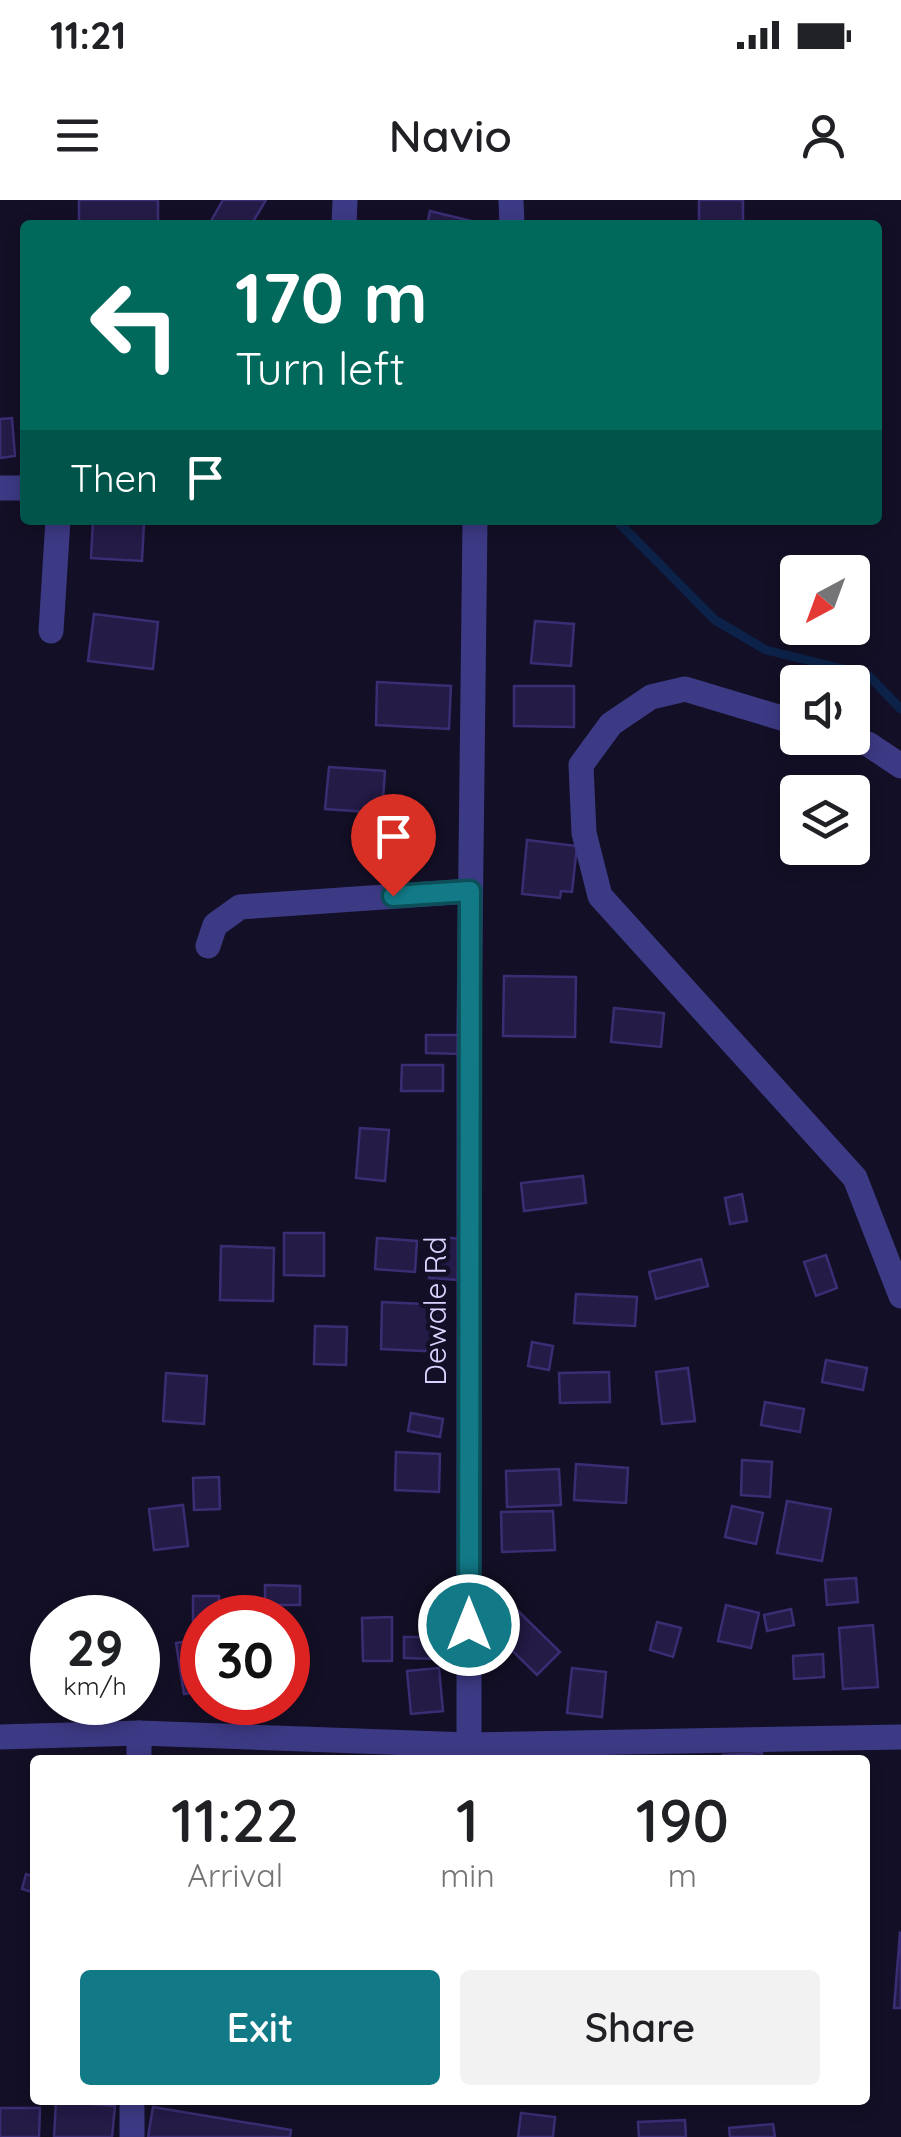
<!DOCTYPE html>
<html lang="en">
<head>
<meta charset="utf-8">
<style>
	body { margin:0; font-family:Quicksand,sans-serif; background:#f2f2f2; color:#202124; height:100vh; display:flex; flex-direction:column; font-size:38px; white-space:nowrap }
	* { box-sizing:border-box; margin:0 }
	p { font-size:32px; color:#757577 }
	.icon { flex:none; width:55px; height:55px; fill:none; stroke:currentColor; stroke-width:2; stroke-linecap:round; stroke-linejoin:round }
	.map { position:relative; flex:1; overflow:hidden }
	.sheet { position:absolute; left:30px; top:1555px; width:840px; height:350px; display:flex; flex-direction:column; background:#fff; border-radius:10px; box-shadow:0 5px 15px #0003 }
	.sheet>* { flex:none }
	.banner { position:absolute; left:20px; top:20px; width:862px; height:305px; border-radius:10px; box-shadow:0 5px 15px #0003; background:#00695c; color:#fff; overflow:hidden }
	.needle { width:65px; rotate:221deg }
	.fabs { position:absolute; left:780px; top:355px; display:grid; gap:20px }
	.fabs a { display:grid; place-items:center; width:90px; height:90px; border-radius:10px; background:#fff; box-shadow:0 5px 15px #0003; font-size:50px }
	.speed { position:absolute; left:30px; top:1395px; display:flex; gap:20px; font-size:50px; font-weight:700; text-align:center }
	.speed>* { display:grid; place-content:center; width:130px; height:130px; border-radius:50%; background:#fff; box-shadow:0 5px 15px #0003; line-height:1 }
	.speed small { font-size:25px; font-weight:400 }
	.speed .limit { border:15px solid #d22; background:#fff; color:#111 }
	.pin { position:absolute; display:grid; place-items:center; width:85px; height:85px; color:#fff; margin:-102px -42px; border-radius:50% 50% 50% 0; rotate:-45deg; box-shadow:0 0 10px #0007 }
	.pin .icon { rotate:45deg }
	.me { position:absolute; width:110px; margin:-55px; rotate:0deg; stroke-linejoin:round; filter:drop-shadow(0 0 8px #0008) }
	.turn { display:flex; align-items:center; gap:35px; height:210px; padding:0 50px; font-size:45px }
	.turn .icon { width:130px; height:130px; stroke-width:2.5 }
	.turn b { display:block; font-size:70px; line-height:85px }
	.then { display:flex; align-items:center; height:95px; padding:0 50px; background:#0003; gap:20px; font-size:38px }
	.eta { display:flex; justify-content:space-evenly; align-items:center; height:170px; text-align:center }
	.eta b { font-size:60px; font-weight:600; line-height:70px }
	.button { display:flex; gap:20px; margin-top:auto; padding:20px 50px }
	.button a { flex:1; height:115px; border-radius:10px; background:#127987; color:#fff; font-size:40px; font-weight:600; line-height:115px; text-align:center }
	.button a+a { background:#f2f2f2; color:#202124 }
	.status { display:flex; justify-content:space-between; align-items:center; height:70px; padding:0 50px; background:#fff; direction:ltr }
	.status svg { height:28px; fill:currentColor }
	header { display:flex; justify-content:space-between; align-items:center; height:130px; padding:0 50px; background:#fff; font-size:45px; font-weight:600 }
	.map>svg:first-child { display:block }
</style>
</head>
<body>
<div class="status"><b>11:21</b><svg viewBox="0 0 49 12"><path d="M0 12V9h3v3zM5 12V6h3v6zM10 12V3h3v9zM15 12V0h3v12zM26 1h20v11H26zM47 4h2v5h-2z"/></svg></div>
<header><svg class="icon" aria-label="menu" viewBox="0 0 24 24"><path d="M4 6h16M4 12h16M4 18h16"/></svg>Navio<svg class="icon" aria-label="person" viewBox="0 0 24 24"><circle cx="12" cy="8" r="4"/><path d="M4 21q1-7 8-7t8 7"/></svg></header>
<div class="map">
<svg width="901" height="1937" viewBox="0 0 901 1937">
	<rect width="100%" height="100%" fill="#130f26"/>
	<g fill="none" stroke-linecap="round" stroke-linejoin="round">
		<path stroke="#0c2248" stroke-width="9" d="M619,323L715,420L766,450L868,475L901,509"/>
	</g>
	<g fill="#241b47" stroke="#3b2d73" stroke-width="2.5">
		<rect x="79" y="0" width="79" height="25"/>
		<path d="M223,0H266L251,25H218L211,21Z"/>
		<path d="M699,0H743V21L699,22Z"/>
		<path d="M430,11L475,22L474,25H427Z"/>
		<path d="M12,218L15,256L0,258V219Z"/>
		<path d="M93,320L144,323L142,361L91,358Z"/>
		<path d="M94,414L158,422L153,469L88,461Z"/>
		<path d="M535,421L574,424L571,466L531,463Z"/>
		<path d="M377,482L451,486L449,529L376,525Z"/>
		<path d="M514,486H574V527L514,526Z"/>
		<path d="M329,567L385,571L382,613L325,609Z"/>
		<path d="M527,640L577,646L572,692L561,691L560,698L522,694Z"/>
		<path d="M504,776L576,777L575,837L503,836Z"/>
		<path d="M614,808L664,813L661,847L611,842Z"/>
		<path d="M426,835H461V854L426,853Z"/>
		<path d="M402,865H443V891H401Z"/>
		<path d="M360,928L389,930L385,981L356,978Z"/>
		<path d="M583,976L586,1003L524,1011L521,983Z"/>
		<path d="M742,994L747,1021L730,1024L725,998Z"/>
		<path d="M284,1033H324V1076L284,1075Z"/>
		<path d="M433,1036L462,1039L459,1080L429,1078Z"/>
		<path d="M377,1038L417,1041L415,1072L375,1069Z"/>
		<path d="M221,1046L274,1048L273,1101L220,1100Z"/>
		<path d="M826,1055L837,1088L816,1096L804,1062Z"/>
		<path d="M701,1059L708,1086L656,1099L649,1072Z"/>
		<path d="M576,1094L637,1097L635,1126L574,1123Z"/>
		<path d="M382,1102L445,1105L444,1152L381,1149Z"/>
		<path d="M315,1126L347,1127L346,1165L314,1164Z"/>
		<path d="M532,1142L553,1146L549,1170L528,1166Z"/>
		<path d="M826,1160L867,1168L863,1190L822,1182Z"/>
		<path d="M688,1168L695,1221L662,1224L656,1172Z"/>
		<path d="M609,1172L610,1202L560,1203L559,1173Z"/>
		<path d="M166,1173L207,1176L204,1224L163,1221Z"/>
		<path d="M765,1202L804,1209L800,1232L761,1225Z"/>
		<path d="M411,1213L443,1219L440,1237L408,1231Z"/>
		<path d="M396,1252L440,1254L439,1292L395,1290Z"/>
		<path d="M742,1260L772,1262L770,1297L741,1295Z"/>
		<path d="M576,1264L628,1268L626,1303L574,1300Z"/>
		<path d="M559,1269L561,1305L507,1307L506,1271Z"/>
		<path d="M219,1277L220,1309L194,1310L193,1278Z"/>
		<path d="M787,1301L831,1309L822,1361L777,1353Z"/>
		<path d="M183,1305L188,1346L154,1350L149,1309Z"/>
		<path d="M732,1306L763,1313L756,1344L725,1337Z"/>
		<path d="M553,1311L555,1350L502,1352L501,1312Z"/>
		<path d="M856,1378L858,1402L827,1405L825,1380Z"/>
		<path d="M265,1385L300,1386V1405H265Z"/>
		<path d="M193,1396H219V1418L193,1421Z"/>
		<path d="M509,1402L560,1452L537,1475L486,1425Z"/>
		<path d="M726,1405L759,1413L751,1448L718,1441Z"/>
		<path d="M791,1409L794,1425L767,1431L764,1415Z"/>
		<path d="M392,1417V1461H363L362,1418Z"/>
		<path d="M657,1422L681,1428L673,1457L650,1450Z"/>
		<path d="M873,1425L878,1487L843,1489L839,1428Z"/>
		<path d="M404,1437H438V1459L404,1458Z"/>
		<path d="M202,1439V1491L184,1494L176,1443Z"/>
		<path d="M823,1454L824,1477L794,1479L793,1456Z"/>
		<path d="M439,1468L443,1511L411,1514L407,1471Z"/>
		<path d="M572,1468L606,1472L602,1517L567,1513Z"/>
		<path d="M762,1553L763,1560H724L723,1555Z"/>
		<path d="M26,1674L35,1677V1693L22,1689Z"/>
		<path d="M900,1733L901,1734V1808H894Z"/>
		<path d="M56,1901L115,1906L112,1937H54Z"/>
		<path d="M153,1907L291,1930L290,1937H148Z"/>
		<path d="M0,1908H40L39,1937H0Z"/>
		<path d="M521,1913L555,1917L553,1937H518Z"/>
		<path d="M685,1920L686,1937H639L638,1922Z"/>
		<path d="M773,1924L775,1937H730L729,1928Z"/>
	</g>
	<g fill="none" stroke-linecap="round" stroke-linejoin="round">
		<g stroke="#3d3a85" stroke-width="25">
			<path d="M511,0L512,25"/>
			<path d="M344,25L345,0"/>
			<path d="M0,288H25"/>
			<path d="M51,431L58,320"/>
			<path d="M798,523L685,489L651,497L611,524L581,565L584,633L600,696L855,978L901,1096"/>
			<path d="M846,538L868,544L901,566"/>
			<path d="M208,746L215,725L240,707L470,691"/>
			<path d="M0,1537L139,1533"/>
			<path d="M469,1545L901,1537"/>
			<path d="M139,1560V1533L469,1545V825L475,320"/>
			<path d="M132,1937V1900"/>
		</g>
	</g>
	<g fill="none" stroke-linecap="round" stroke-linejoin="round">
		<g stroke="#0c4f58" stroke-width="25">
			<path id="route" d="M393,696L470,691L469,1425"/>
		</g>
		<use href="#route" stroke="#127987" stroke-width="18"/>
	</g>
	<g text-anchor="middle" stroke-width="9" stroke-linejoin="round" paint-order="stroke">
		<g font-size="30" fill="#d9d4ff" stroke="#130f26">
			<text transform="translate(436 1111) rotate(-90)" y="10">Dewale Rd</text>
		</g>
	</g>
</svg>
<div class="fabs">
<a><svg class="needle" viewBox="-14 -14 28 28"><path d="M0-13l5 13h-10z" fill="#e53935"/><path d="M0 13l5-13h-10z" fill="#757577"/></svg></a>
<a><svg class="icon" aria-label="sound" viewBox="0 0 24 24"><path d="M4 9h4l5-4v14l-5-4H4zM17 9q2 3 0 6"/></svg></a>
<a><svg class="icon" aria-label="layers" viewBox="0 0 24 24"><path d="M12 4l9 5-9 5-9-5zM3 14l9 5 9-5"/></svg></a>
</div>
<div class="speed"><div>29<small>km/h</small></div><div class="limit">30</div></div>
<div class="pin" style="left:393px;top:696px;background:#d93025"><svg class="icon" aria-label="arrive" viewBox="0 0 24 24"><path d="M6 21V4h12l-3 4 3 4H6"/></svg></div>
<svg class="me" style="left:469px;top:1425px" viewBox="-20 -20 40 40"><circle r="17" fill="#127987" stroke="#fff" stroke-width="3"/><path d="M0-11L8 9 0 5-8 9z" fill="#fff"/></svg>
<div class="banner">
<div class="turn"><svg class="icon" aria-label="left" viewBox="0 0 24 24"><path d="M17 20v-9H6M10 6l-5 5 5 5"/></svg><div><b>170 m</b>Turn left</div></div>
<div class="then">Then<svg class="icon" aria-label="arrive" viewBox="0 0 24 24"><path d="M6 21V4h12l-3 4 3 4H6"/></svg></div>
</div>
<section class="sheet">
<div class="eta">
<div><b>11:22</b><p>Arrival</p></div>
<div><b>1</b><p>min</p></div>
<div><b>190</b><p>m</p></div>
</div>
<div class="button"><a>Exit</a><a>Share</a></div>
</section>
</div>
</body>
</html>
